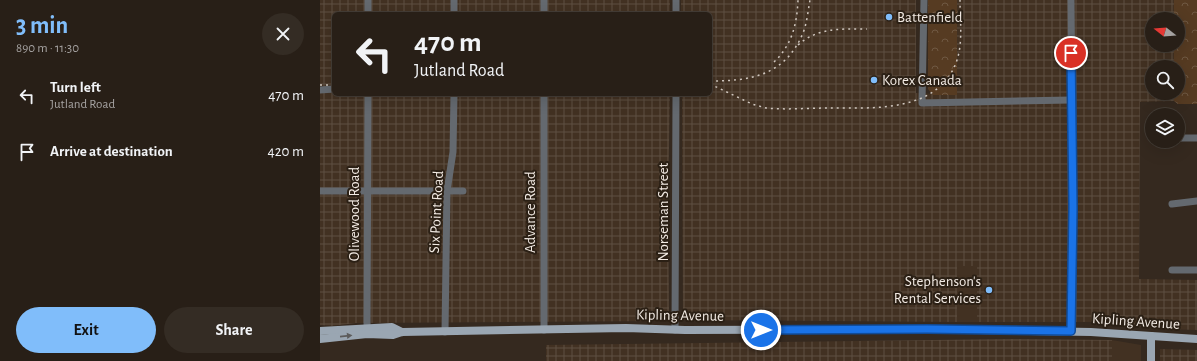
<!DOCTYPE html>
<html lang="en">
<head>
<meta charset="utf-8">
<style>
	body { margin:0; font-family:"Alegreya Sans",sans-serif; background:#342c24; color:#f1f3f6; height:100vh; display:flex; flex-direction:column; font-size:15px; white-space:nowrap }
	* { box-sizing:border-box; margin:0 }
	p { font-size:13px; color:#a5a2a1 }
	.icon { flex:none; width:22px; height:22px; fill:none; stroke:currentColor; stroke-width:2; stroke-linecap:round; stroke-linejoin:round }
	.map { position:relative; flex:1; overflow:hidden }
	.side { display:flex; flex-direction:column; background:#281f17; width:320px }
	.side>* { flex:none }
	.guide { position:absolute; left:12px; top:12px; width:380px; height:84px; border-radius:6px; box-shadow:0 4px 16px #0002,0 0 0 1px #443d36; background:#281f17; color:#f1f3f6; overflow:hidden }
	.needle { width:26px; rotate:287deg }
	.buttons { position:absolute; left:825px; top:12px; display:grid; gap:8px }
	.buttons a { display:grid; place-items:center; width:40px; height:40px; border-radius:50%; background:#281f17; box-shadow:0 4px 16px #0002,0 0 0 1px #443d36; font-size:20px }
	.pin { position:absolute; display:grid; place-items:center; width:34px; height:34px; color:#fff; margin:-17px; border:2px solid #fff; border-radius:50%; box-shadow:0 1px 4px #0007 }
	.me { position:absolute; width:44px; margin:-22px; rotate:90deg; stroke-linejoin:round; filter:drop-shadow(0 0 3px #0008) }
	.turn { display:flex; align-items:center; gap:14px; height:84px; padding:0 16px; font-size:18px }
	.turn .icon { width:52px; height:52px; stroke-width:2.5 }
	.turn b { display:block; font-size:28px; line-height:34px }
	.round { display:grid; place-items:center; flex:none; width:42px; height:42px; border-radius:21px; background:#342c24 }
	.overview { display:flex; align-items:center; justify-content:space-between; height:68px; padding:0 16px }
	h1 { font-size:24px; font-weight:700; line-height:30px; color:#80bdfa }
	.cta { display:flex; gap:8px; margin-top:auto; padding:8px 16px }
	.cta a { flex:1; height:46px; border-radius:24px; background:#80bdfa; color:#111; font-size:16px; font-weight:700; line-height:46px; text-align:center }
	.cta a+a { background:#342c24; color:#f1f3f6 }
	ul { padding:0; list-style:none }
	li { display:flex; align-items:center; gap:12px; height:56px; padding:0 16px }
	li div { flex:1 }
	li b { display:block; font-size:15px }
	li em { font-style:normal }
	main { display:flex; flex:1; min-height:0 }
	.map>svg:first-child { display:block }
</style>
</head>
<body>
<main>
<section class="side">
<div class="overview"><div><h1>3 min</h1><p>890 m · 11:30</p></div><a class="round"><svg class="icon" aria-label="close" viewBox="0 0 24 24"><path d="M6 6l12 12M18 6L6 18"/></svg></a></div>
<ul>
<li><svg class="icon" aria-label="left" viewBox="0 0 24 24"><path d="M17 20v-9H6M10 6l-5 5 5 5"/></svg><div><b>Turn left</b><p>Jutland Road</p></div><em>470 m</em></li>
<li><svg class="icon" aria-label="arrive" viewBox="0 0 24 24"><path d="M6 21V4h12l-3 4 3 4H6"/></svg><div><b>Arrive at destination</b></div><em>420 m</em></li>
</ul>
<div class="cta"><a>Exit</a><a>Share</a></div>
</section>
<div class="map">
<svg width="877" height="361" viewBox="0 0 877 361">
	<defs>
		<pattern id="industrial-grid" width="8" height="8" patternUnits="userSpaceOnUse"><rect width="8" height="8" fill="#423122"/><path d="M0 4h8M4 0v8" fill="none" stroke="#5e4f42"/></pattern>
		<pattern id="park-crowns" width="20" height="18" patternUnits="userSpaceOnUse"><rect width="20" height="18" fill="#563b22"/><path d="M2 6a3 3 0 1 1 6 0M12 15a3 3 0 1 1 6 0" fill="none" stroke="#6f5842"/></pattern>
	</defs>
	<rect width="100%" height="100%" fill="#35291f"/>
	<g fill="#423122">
		<rect x="637" y="266" width="20" height="56"/>
		<path d="M792,340L821,345V361H792Z"/>
	</g>
	<g fill="url(#industrial-grid)">
		<path d="M0,0H350V14H14V94H350L348,197L349,311L347,321L36,323L11,326L0,325Z"/>
		<path d="M361,0H596V93L637,95V0H854V19H832V45H854V67H832V93H854V101L820,102L819,279L877,280V330L844,329L779,322H657V266H637V322L363,320L362,94H390V14H361Z"/>
		<path d="M692,339L792,340V361H226V345Z"/>
		<path d="M840,349L877,350V361H840Z"/>
	</g>
	<g fill="url(#park-crowns)">
		<path d="M608,0H637V95H613L608,89Z"/>
		<path d="M854,0H877V104H858L854,101V93H858V67H854V45H858V19H854Z"/>
	</g>
	<g fill="none" stroke-linecap="round" stroke-linejoin="round">
		<g stroke="#64696f" stroke-width="7">
			<path d="M48,0V14"/>
			<path d="M134,0V14"/>
			<path d="M224,0V14"/>
			<path d="M356,0V14"/>
			<path d="M604,0L602,103L751,100"/>
			<path d="M0,90L14,89"/>
			<path d="M858,138H877"/>
			<path d="M0,191H143"/>
			<path d="M852,204L877,201"/>
			<path d="M852,270H877"/>
			<path d="M224,330V94"/>
			<path d="M355,330L356,94"/>
			<path d="M751,331L753,208L751,0"/>
			<path d="M125,332L127,191L133,152L134,94"/>
			<path d="M47,334L48,94"/>
		</g>
		<g stroke="#9aa6b2" stroke-width="8">
			<path d="M0,331L72,327L82,332"/>
			<path d="M0,339L47,334L73,335L82,332L306,328L365,330L607,329L771,332L877,339"/>
			<path d="M831,361V336"/>
		</g>
		<g stroke="#d0c7bf" stroke-width="1.5" stroke-dasharray="2 4" stroke-linecap="butt">
			<path d="M478,45C498,27 522,29 547,29"/>
			<path d="M454,62C472,45 477,24 478,0"/>
			<path d="M390,81C430,81 465,76 483,33C487,23 488,11 490,0"/>
			<path d="M390,84L432,104L446,108C467,110 489,108 510,108C554,108 619,113 637,60C643,42 640,19 640,0"/>
			<path d="M0,85H14"/>
		</g>
	</g>
	<defs><path id="oneway-solid" d="M-6-.8H1V-3.2L6.5 0L1 3.2V.8H-6Z"/></defs>
	<use fill="#5d5c5c" href="#oneway-solid" transform="translate(26 336) rotate(-6)"/>
	<g fill="none" stroke-linecap="round" stroke-linejoin="round">
		<g stroke="#114b97" stroke-width="10">
			<path id="route" d="M441,330L607,329L751,331L753,208L751,53"/>
		</g>
		<use href="#route" stroke="#1a73e8" stroke-width="7"/>
	</g>
	<g fill="#80bdfa" stroke="#2b2015" stroke-width="1.5">
		<circle cx="569" cy="17" r="4"/>
		<circle cx="554" cy="80" r="4"/>
		<circle cx="669" cy="290" r="4"/>
	</g>
	<g text-anchor="middle" stroke-width="4" stroke-linejoin="round" paint-order="stroke">
		<g font-size="15" fill="#f2eae3" stroke="#2b2015" text-anchor="start">
			<text x="577" y="22">Battenfield</text>
			<text x="562" y="85">Korex Canada</text>
			<text x="661" y="286" text-anchor="end">Stephenson's<tspan x="661" dy="17">Rental Services</tspan></text>
		</g>
		<g font-size="15" fill="#f2eae3" stroke="#2b2015">
			<text transform="translate(116 212) rotate(-87)" y="5">Six Point Road</text>
			<text transform="translate(210 212) rotate(-90)" y="5">Advance Road</text>
			<text transform="translate(343 212) rotate(-90)" y="5">Norseman Street</text>
			<text transform="translate(34 214) rotate(-90)" y="5">Olivewood Road</text>
			<text transform="translate(360 315) rotate(1)" y="5">Kipling Avenue</text>
			<text transform="translate(816 321) rotate(4)" y="5">Kipling Avenue</text>
		</g>
	</g>
</svg>
<div class="buttons">
<a><svg class="needle" viewBox="-14 -14 28 28"><path d="M0-13l5 13h-10z" fill="#e53935"/><path d="M0 13l5-13h-10z" fill="#a5a2a1"/></svg></a>
<a><svg class="icon" aria-label="search" viewBox="0 0 24 24"><circle cx="10" cy="10" r="6"/><path d="M15 15l6 6"/></svg></a>
<a><svg class="icon" aria-label="layers" viewBox="0 0 24 24"><path d="M12 4l9 5-9 5-9-5zM3 14l9 5 9-5"/></svg></a>
</div>
<div class="pin" style="left:751px;top:53px;background:#d93025"><svg class="icon" aria-label="arrive" viewBox="0 0 24 24"><path d="M6 21V4h12l-3 4 3 4H6"/></svg></div>
<svg class="me" style="left:441px;top:330px" viewBox="-20 -20 40 40"><circle r="17" fill="#1a73e8" stroke="#fff" stroke-width="3"/><path d="M0-11L8 9 0 5-8 9z" fill="#fff"/></svg>
<div class="guide">
<div class="turn"><svg class="icon" aria-label="left" viewBox="0 0 24 24"><path d="M17 20v-9H6M10 6l-5 5 5 5"/></svg><div><b>470 m</b>Jutland Road</div></div>
</div>
</div>
</main>
</body>
</html>
